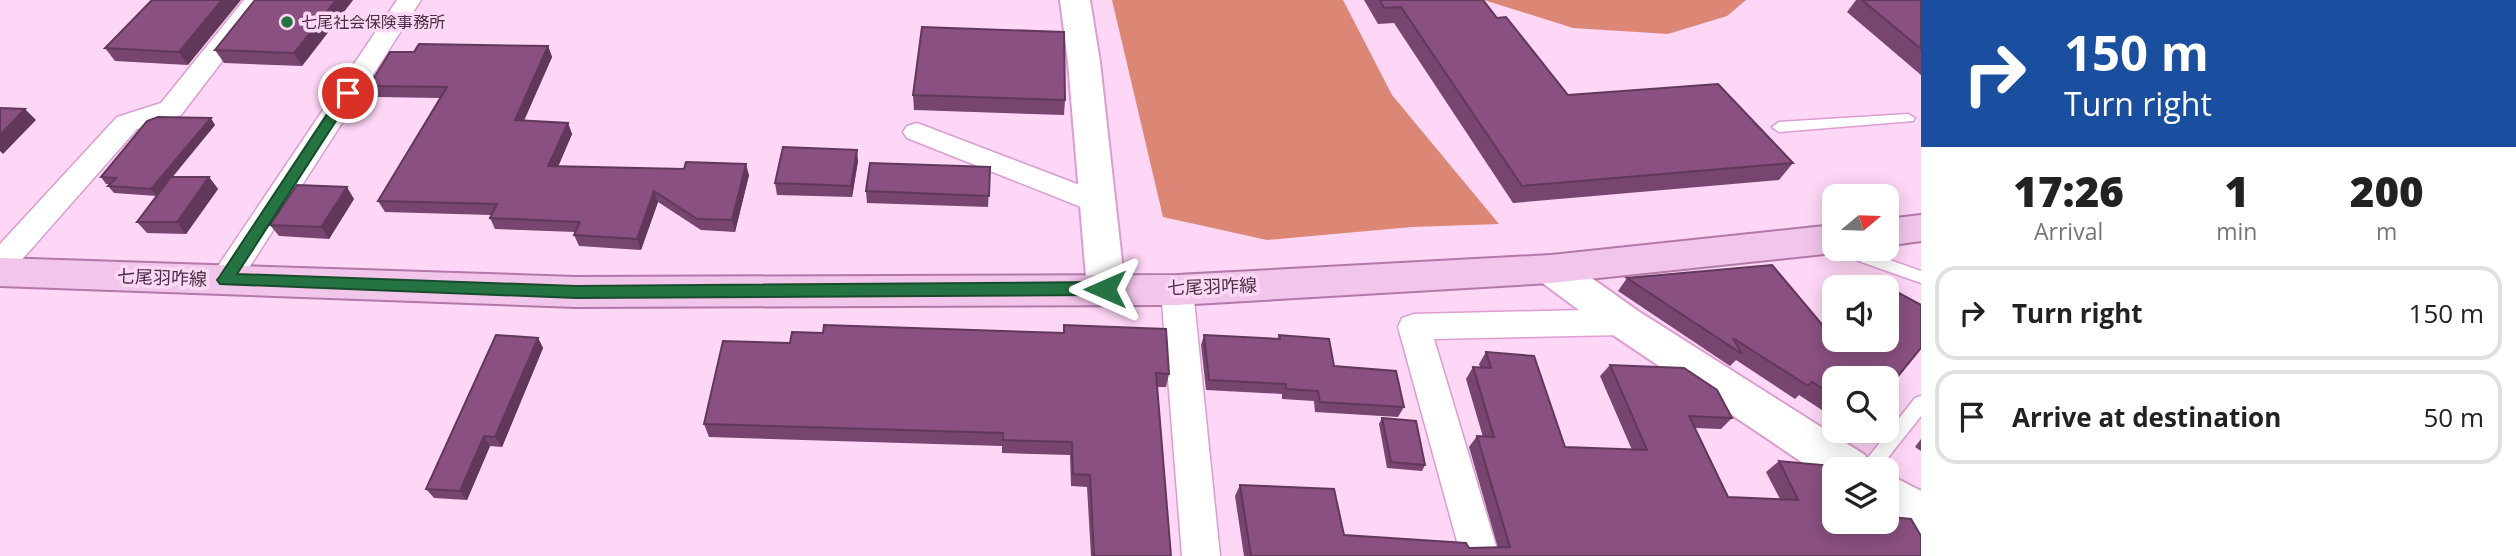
<!DOCTYPE html>
<html lang="en">
<head>
<meta charset="utf-8">
<style>
	body { margin:0; font-family:"Open Sans","Noto Sans JP",sans-serif; background:#f2f2f2; color:#222; height:100vh; display:flex; flex-direction:column; font-size:26px; white-space:nowrap }
	* { box-sizing:border-box; margin:0 }
	p { font-size:23px; color:#767676 }
	.icon { flex:none; width:38px; height:38px; fill:none; stroke:currentColor; stroke-width:2; stroke-linecap:round; stroke-linejoin:round }
	.map { position:relative; flex:1; overflow:hidden }
	.drawer { display:flex; flex-direction:column; background:#fff; width:595px }
	.drawer>* { flex:none }
	.hud { background:#1a4fa0; color:#fff; overflow:hidden }
	.needle { width:46px; rotate:71deg }
	.controls { position:absolute; left:1822px; top:184px; display:grid; gap:14px }
	.controls a { display:grid; place-items:center; width:77px; height:77px; border-radius:14px; background:#fff; box-shadow:0 4px 18px #0003; font-size:35px }
	.pin { position:absolute; display:grid; place-items:center; width:60px; height:60px; color:#fff; margin:-30px; border:4px solid #fff; border-radius:50%; box-shadow:0 2px 7px #0007 }
	.me { position:absolute; width:77px; margin:-38px; rotate:270deg; stroke-linejoin:round; filter:drop-shadow(0 0 5px #0008) }
	.turn { display:flex; align-items:center; gap:24px; height:147px; padding:0 28px; font-size:32px }
	.turn .icon { width:91px; height:91px; stroke-width:2.5 }
	.turn b { display:block; font-size:49px; line-height:60px }
	.eta { display:flex; justify-content:space-evenly; align-items:center; height:119px; text-align:center }
	.eta b { font-size:42px; font-weight:800; line-height:49px }
	ul { padding:0; list-style:none }
	li { display:flex; align-items:center; gap:21px; height:94px; margin:0 14px 10px; padding:0 14px; border:4px solid #e0e0e0; border-radius:21px }
	li div { flex:1 }
	li b { display:block; font-size:26px }
	li em { font-style:normal }
	main { display:flex; flex:1; min-height:0 }
	.map>svg:first-child { display:block }
</style>
</head>
<body>
<main>
<div class="map">
<svg width="1921" height="556" viewBox="0 0 1921 556">
	<rect width="100%" height="100%" fill="#fed6f6"/>
	<g fill="#dc8775">
		<path d="M1112,0H1343L1392,95L1499,224L1412,227L1267,240L1163,217Z"/>
		<path d="M1484,0H1746L1727,16L1668,34L1573,28Z"/>
	</g>
	<g fill="none" stroke-linecap="round" stroke-linejoin="round">
		<g stroke="#dc9dd1" stroke-width="3">
			<g id="service">
				<path d="M1908,114L1915,118L1913,121L1779,132L1772,127L1779,122Z"/>
				<path d="M1834,244V248H1856L1921,271V283L1833,252L1830,248Z"/>
				<path d="M1921,396V416L1879,469H1859L1915,398Z"/>
			</g>
		</g>
		<g stroke="#dc9dd1" stroke-width="3">
			<g id="minor">
				<path d="M244,0H269L181,115L137,129L11,272L0,276V244L117,117L161,103Z"/>
				<path d="M397,0H421L236,288L225,292L214,288L209,280L214,272Z"/>
				<path d="M917,123L1106,195L1111,202L1106,209L1096,212L1086,209L907,138L903,132L907,126Z"/>
				<path d="M1177,278L1188,281L1193,290L1220,556H1182L1161,290L1166,281Z"/>
				<path d="M1624,309L1636,313L1640,322L1636,331L1624,335L1434,339L1499,556H1461L1398,327L1402,318L1414,314Z"/>
			</g>
		</g>
		<g stroke="#dc9dd1" stroke-width="4">
			<g id="tertiary">
				<path d="M1060,0H1090L1100,62L1125,289L1120,299L1106,304L1092,299L1087,289L1068,62Z"/>
				<path d="M1551,255L1565,259L1638,311L1865,455L1871,469H1834L1833,483L1610,333L1537,279L1532,269L1537,259Z"/>
				<path d="M1886,473L1921,491V537L1905,531L1886,518Z"/>
			</g>
		</g>
		<g stroke="#b178a8" stroke-width="4">
			<g id="primary">
				<path d="M1921,215V241L1886,246V219Z"/>
				<path d="M1834,225V248H1847L1834,253L1551,283L1177,305L576,307L0,286V258L576,277L1177,275L1551,255Z"/>
			</g>
		</g>
		<use href="#service" fill="#fff" fill-rule="evenodd"/>
		<use href="#minor" fill="#fff" fill-rule="evenodd"/>
		<use href="#tertiary" fill="#fff" fill-rule="evenodd"/>
		<use href="#primary" fill="#f2c5eb" fill-rule="evenodd"/>
	</g>
	<g fill="#77456f">
		<path d="M152,0L188,65L115,61L105,48Z"/>
		<path d="M353,0L302,66L224,63L215,50Z"/>
		<path d="M1364,0H1483L1497,18L1568,95L1793,163L1779,180L1513,203L1394,23L1378,24Z"/>
		<path d="M1856,0H1919L1921,1V75L1847,12Z"/>
		<path d="M548,46L552,57L524,121L568,123L572,134L558,167L749,175L735,232L701,230L658,202L641,250L579,246L574,235L575,232L495,229L490,218L491,215L385,212L378,201L440,98L376,97L369,86L414,52Z"/>
		<path d="M913,95L1065,100L1064,115L914,110Z"/>
		<path d="M215,125L172,177H209L218,189L186,234L147,233L137,222L157,196L114,193L108,186L111,184H106L101,177Z"/>
		<path d="M858,161L852,197L777,195L775,183Z"/>
		<path d="M990,167L988,207L867,203L866,191Z"/>
		<path d="M354,199L329,239L279,236L270,225Z"/>
		<path d="M1627,278L1830,333L1834,378V418L1799,395L1795,399L1736,360L1730,366L1618,291Z"/>
		<path d="M1064,325L1169,374L1166,387H1157L1171,556H1091L1087,487L1071,486L1070,455L1002,453V446L709,437L704,424L790,343L823,333H1063Z"/>
		<path d="M1204,335L1278,339L1279,335L1404,407L1398,417L1315,412L1314,401L1282,399V394L1206,390L1201,345Z"/>
		<path d="M538,338L543,348L502,447L490,446L467,500L434,498L426,489Z"/>
		<path d="M1486,352L1565,447L1632,450L1600,376L1610,365L1732,418L1721,429L1695,428L1728,497L1780,499L1766,472L1779,461L1834,522L1891,517L1921,556H1244L1235,496L1240,485L1344,535L1469,548H1498L1469,447L1477,436L1483,437L1466,379L1473,367H1480L1479,364Z"/>
		<path d="M1382,418L1425,465L1422,471L1387,468L1379,424Z"/>
		<path d="M1921,439V451L1915,447Z"/>
	</g>
	<g fill="#61385a">
		<path d="M222,0H241L188,65L179,52Z"/>
		<path d="M336,0H353L302,66L294,53Z"/>
		<path d="M548,46L552,57L519,131L515,120Z"/>
		<path d="M25,109L36,120L3,154L0,151V135Z"/>
		<path d="M211,118L215,125L157,196L151,189Z"/>
		<path d="M568,123L572,134L553,178L548,166Z"/>
		<path d="M857,150L858,161L852,197L851,186Z"/>
		<path d="M746,164L749,175L735,232L732,220Z"/>
		<path d="M209,177L218,189L186,234L177,222Z"/>
		<path d="M347,187L354,199L329,239L321,227Z"/>
		<path d="M654,191L658,202L641,250L637,239Z"/>
		<path d="M538,338L543,348L502,447L495,437Z"/>
		<path d="M484,436L490,446L467,500L460,491Z"/>
	</g>
	<g fill="#8a5081" stroke="#61385a" stroke-width="2">
		<path d="M152,0H222L179,52L105,48Z"/>
		<path d="M255,0H336L294,53L215,50Z"/>
		<path d="M1380,0H1483L1497,18L1506,17L1568,95L1718,84L1793,163L1522,186L1401,7L1384,8Z"/>
		<path d="M1862,0H1919L1921,1V49Z"/>
		<path d="M922,27L1064,32L1065,100L913,95Z"/>
		<path d="M419,44L548,46L515,120L568,123L548,166L684,169L686,162L746,164L732,220L697,219L654,191L637,239L574,235L580,222L490,218L497,204L378,201L447,87L369,86L390,52H414Z"/>
		<path d="M0,108L25,109L0,135Z"/>
		<path d="M158,117L211,118L151,189L108,186L116,178L101,177L147,121Z"/>
		<path d="M783,147L857,150L851,186L775,183Z"/>
		<path d="M870,163L990,167L989,196L866,191Z"/>
		<path d="M171,177H209L177,222H137Z"/>
		<path d="M297,185L347,187L321,227L270,225Z"/>
		<path d="M1772,265L1830,334L1834,329V340H1886V287H1882L1884,285L1921,305V348L1886,391V378H1834V396L1812,382L1808,386L1733,338L1742,354L1627,278Z"/>
		<path d="M824,325L1064,333V325L1166,329L1169,374L1156,373L1171,556H1094L1090,475L1073,474L1072,442L1003,440V433L704,424L723,341L790,343L792,332L823,333Z"/>
		<path d="M496,335L538,338L495,437L484,436L460,491L426,489Z"/>
		<path d="M1204,335L1280,339L1279,335L1329,339L1334,366L1396,371L1404,407L1320,402L1318,391L1286,389V384L1209,380Z"/>
		<path d="M1486,352L1534,356L1565,447L1647,450L1610,365L1684,368L1717,390L1732,418L1689,416L1728,497L1798,500L1779,461L1832,466L1837,469H1834V522H1886V510L1891,517L1911,519L1921,536V556H1251L1240,485L1334,489L1344,535L1466,543L1469,548L1510,547L1477,436L1494,437L1473,367L1491,368Z"/>
		<path d="M1382,418L1416,421L1425,465L1391,462Z"/>
	</g>
	<path fill="#257342" stroke="#184b2b" stroke-width="2" d="M348,89L354,93L237,274L576,286L1105,282L1114,289L1105,295L576,298L220,284L217,280L220,276L343,90Z"/>
	<circle fill="#257342" stroke="#fed6f6" stroke-width="2.5" cx="287" cy="22" r="7"/>
	<g text-anchor="middle" stroke-width="7" stroke-linejoin="round" paint-order="stroke">
		<g font-size="16" fill="#482f44" stroke="#fed6f6" text-anchor="start">
			<text x="301" y="28">七尾社会保険事務所</text>
		</g>
		<g font-size="18" fill="#482f44" stroke="#fed6f6">
			<text transform="translate(162 278) rotate(2)" y="6">七尾羽咋線</text>
			<text transform="translate(1212 287) rotate(-2)" y="6">七尾羽咋線</text>
		</g>
	</g>
</svg>
<div class="controls">
<a><svg class="needle" viewBox="-14 -14 28 28"><path d="M0-13l5 13h-10z" fill="#e53935"/><path d="M0 13l5-13h-10z" fill="#767676"/></svg></a>
<a><svg class="icon" aria-label="sound" viewBox="0 0 24 24"><path d="M4 9h4l5-4v14l-5-4H4zM17 9q2 3 0 6"/></svg></a>
<a><svg class="icon" aria-label="search" viewBox="0 0 24 24"><circle cx="10" cy="10" r="6"/><path d="M15 15l6 6"/></svg></a>
<a><svg class="icon" aria-label="layers" viewBox="0 0 24 24"><path d="M12 4l9 5-9 5-9-5zM3 14l9 5 9-5"/></svg></a>
</div>
<div class="pin" style="left:348px;top:93px;background:#d93025"><svg class="icon" aria-label="arrive" viewBox="0 0 24 24"><path d="M6 21V4h12l-3 4 3 4H6"/></svg></div>
<svg class="me" style="left:1105px;top:289px" viewBox="-20 -20 40 40"><path d="M0-17L14 15 0 8-14 15z" fill="#257342" stroke="#fff" stroke-width="4"/></svg>
</div>
<section class="drawer">
<div class="hud">
<div class="turn"><svg class="icon" aria-label="right" viewBox="0 0 24 24"><path d="M7 20v-9h11M14 6l5 5-5 5"/></svg><div><b>150 m</b>Turn right</div></div>
</div>
<div class="eta">
<div><b>17:26</b><p>Arrival</p></div>
<div><b>1</b><p>min</p></div>
<div><b>200</b><p>m</p></div>
</div>
<ul>
<li><svg class="icon" aria-label="right" viewBox="0 0 24 24"><path d="M7 20v-9h11M14 6l5 5-5 5"/></svg><div><b>Turn right</b></div><em>150 m</em></li>
<li><svg class="icon" aria-label="arrive" viewBox="0 0 24 24"><path d="M6 21V4h12l-3 4 3 4H6"/></svg><div><b>Arrive at destination</b></div><em>50 m</em></li>
</ul>
</section>
</main>
</body>
</html>
